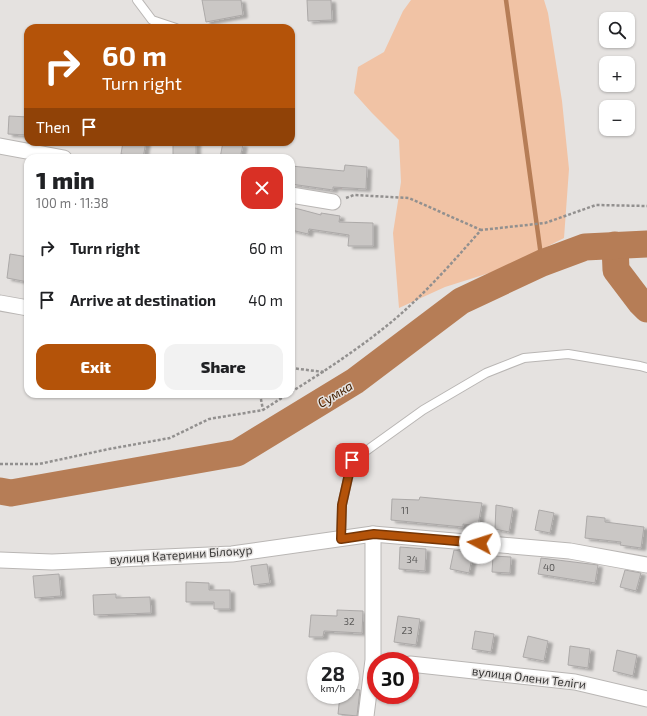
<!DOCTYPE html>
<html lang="en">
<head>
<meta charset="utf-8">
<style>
	body { margin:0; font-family:"Exo 2",sans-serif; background:#f2f2f2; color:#202124; height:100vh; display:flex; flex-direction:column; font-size:15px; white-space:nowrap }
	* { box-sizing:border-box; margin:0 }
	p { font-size:13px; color:#757577 }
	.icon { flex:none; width:22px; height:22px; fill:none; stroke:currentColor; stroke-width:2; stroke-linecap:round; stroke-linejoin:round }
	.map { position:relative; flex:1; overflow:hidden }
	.sheet { position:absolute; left:24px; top:154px; width:271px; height:244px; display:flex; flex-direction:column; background:#fff; border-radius:12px; box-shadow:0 1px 3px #0004 }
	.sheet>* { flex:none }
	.top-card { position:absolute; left:24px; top:24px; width:271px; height:122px; border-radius:12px; box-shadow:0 1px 3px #0004; background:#b45309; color:#fff; overflow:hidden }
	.tools { position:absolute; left:599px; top:12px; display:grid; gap:8px }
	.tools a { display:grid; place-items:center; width:36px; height:36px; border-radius:8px; background:#fff; box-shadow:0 1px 3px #0004; font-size:20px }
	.speed { position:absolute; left:307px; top:652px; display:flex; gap:8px; font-size:20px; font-weight:700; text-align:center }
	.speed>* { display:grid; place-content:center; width:52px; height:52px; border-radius:50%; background:#fff; box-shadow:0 1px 3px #0004; line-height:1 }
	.speed small { font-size:10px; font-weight:400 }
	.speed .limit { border:6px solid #d22; background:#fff; color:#111 }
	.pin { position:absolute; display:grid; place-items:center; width:34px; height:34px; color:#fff; margin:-17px; border-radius:8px; box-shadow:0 2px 6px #0006 }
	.me { position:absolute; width:44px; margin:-22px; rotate:275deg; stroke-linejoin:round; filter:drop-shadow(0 0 3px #0008) }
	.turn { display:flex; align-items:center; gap:14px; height:84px; padding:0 12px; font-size:18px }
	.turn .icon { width:52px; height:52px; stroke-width:2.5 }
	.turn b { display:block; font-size:28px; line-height:34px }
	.then { display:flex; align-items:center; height:38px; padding:0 12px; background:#0003; gap:8px; font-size:15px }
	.round { display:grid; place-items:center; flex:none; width:42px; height:42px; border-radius:12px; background:#f2f2f2 }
	.headline { display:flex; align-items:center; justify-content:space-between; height:68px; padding:0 12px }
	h1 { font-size:24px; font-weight:800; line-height:30px }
	.primary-button { display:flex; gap:8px; margin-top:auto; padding:8px 12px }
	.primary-button a { flex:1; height:46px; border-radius:12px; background:#b45309; color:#fff; font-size:16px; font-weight:800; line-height:46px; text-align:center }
	.primary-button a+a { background:#f2f2f2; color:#202124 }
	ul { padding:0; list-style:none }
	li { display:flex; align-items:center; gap:12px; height:52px; padding:0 12px }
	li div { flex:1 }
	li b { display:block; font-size:15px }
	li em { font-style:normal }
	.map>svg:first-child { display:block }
</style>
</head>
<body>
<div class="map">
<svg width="647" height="716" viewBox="0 0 647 716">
	<defs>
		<filter id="shadow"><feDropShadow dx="4.5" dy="2.5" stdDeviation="1" flood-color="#0004"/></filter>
	</defs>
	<rect width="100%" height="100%" fill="#e5e2e0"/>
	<path fill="#f1c3a5" d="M411,0H544L548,13L562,101L569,169L564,238L505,268L445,287L399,308L393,233L401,182L399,140L372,113L354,93L358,67L384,52L403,11Z"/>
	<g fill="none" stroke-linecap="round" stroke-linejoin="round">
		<path stroke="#b67d56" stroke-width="4.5" d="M506,0L542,263"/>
		<g stroke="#b67d56" stroke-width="27">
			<path d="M615,245L616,270L641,303L647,309"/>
			<path d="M0,491L11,493L237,453L355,381L461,301L542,263L585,247L647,244"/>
		</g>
	</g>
	<g fill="#cac7c5" stroke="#aca9a8" filter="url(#shadow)">
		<path d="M202,0H241L243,15L206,22Z"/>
		<path d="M307,0H331L332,20L308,21Z"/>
		<path d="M9,116L28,117V135L8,134Z"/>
		<path d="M123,142H146L143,158L121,154Z"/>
		<rect x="173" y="142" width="23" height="16"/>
		<path d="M223,142L243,145L240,158H220Z"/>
		<path d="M345,165L367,167L366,189L333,187V190L291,184V166L344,171Z"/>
		<path d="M291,207L321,215V213L340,216L339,222L373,223V246H348L349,235L309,229L308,234L291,230Z"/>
		<path d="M10,254L28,257V282L7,278Z"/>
		<path d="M420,497L482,503L478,526L463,524V527L391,520L392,499L419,500Z"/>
		<path d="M496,505L513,508L509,532L495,529Z"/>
		<path d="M539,510L554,513L550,533L535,530Z"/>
		<path d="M587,516L605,518V522L644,527L641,548L620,545L621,542L585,538Z"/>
		<path d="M400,547L426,549L425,571L399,569Z"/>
		<path d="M454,550L473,553L469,573L450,569Z"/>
		<path d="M493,556L511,557L510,573L492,572Z"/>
		<path d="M541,558L598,565L595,583L538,574Z"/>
		<path d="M267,564L270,583L254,585L251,566Z"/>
		<path d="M625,570L641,573L636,591L620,587Z"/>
		<path d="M59,574L61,596L35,598L33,576Z"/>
		<path d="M186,582L209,583V590H230V609H214V602H186Z"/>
		<path d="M116,594V598L150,597L151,613L94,615L93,595Z"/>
		<path d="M337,610L363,611L362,633L324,631L323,637H309L311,615L337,616Z"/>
		<path d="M398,616L420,619L416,645L394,642Z"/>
		<path d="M475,631L494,634L491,652L472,649Z"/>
		<path d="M528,636L548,641L544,661L523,657Z"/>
		<path d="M570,646L590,649L588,668L568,665Z"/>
		<path d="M617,650L637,655L633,676L613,671Z"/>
		<path d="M350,689L360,690L357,716L338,714L340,695H350Z"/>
	</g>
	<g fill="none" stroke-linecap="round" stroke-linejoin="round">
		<g stroke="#b9b6b4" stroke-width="10">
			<g id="service">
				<path d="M137,0L152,20L176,28"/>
				<path d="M341,539L342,505L352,461L423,410L486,373L524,358L568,354L640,366L647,368"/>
			</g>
		</g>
		<g stroke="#b9b6b4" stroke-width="17">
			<g id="minor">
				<path d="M0,146L64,158"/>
				<path d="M291,195L333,202"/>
				<path d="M0,303L28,308"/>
				<path d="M0,560L52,562L232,554L373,534L570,551L647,565"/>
				<path d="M410,664L575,682L647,699"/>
				<path d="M366,716L373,660V534"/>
			</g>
		</g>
		<g stroke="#92908f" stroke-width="2.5" stroke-dasharray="3 2" stroke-linecap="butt">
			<path d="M346,198L354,195L409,198L481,230"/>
			<path d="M291,368L324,372"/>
			<path d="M291,392C325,371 358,349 389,324C423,296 452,263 481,230L545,223L596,205L647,206"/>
			<path d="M260,394L263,410"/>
			<path d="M0,464H39L109,449L170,438L209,419L263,410L288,394"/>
		</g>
		<use href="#service" stroke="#fff" stroke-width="8"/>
		<use href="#minor" stroke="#fff" stroke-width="15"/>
	</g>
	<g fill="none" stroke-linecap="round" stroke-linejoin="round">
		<g stroke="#753606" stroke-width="10">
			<path id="route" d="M352,460L342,505L341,539L374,534L480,543"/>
		</g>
		<use href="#route" stroke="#b45309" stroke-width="7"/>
	</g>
	<g text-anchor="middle" stroke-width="3" stroke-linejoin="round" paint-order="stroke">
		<g font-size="10" fill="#5c5b5a">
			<text x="405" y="514">11</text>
			<text x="412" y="563">34</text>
			<text x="549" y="571">40</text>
			<text x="349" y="625">32</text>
			<text x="407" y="634">23</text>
		</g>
		<g font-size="12" fill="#383736" stroke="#e5e2e0">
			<text transform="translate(181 555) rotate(-4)" y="4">вулиця Катерини Білокур</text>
			<text transform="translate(529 678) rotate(7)" y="4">вулиця Олени Теліги</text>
		</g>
		<g font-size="13" font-style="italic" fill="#452001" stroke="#e5e2e0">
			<text transform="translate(335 394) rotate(-31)" y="5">Сумка</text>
		</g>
	</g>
</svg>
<div class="tools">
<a><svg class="icon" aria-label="search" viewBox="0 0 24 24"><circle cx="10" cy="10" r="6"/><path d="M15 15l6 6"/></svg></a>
<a>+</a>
<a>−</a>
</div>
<div class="speed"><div>28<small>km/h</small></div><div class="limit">30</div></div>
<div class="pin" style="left:352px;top:460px;background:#d93025"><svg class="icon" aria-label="arrive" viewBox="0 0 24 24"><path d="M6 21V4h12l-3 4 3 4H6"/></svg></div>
<svg class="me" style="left:480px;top:543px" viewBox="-20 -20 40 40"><circle r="19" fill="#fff"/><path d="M0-13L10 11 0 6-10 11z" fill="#b45309"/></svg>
<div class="top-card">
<div class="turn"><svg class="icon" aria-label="right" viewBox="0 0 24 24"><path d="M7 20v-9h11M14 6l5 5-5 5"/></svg><div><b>60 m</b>Turn right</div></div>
<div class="then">Then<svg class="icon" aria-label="arrive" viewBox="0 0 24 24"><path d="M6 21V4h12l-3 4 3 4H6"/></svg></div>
</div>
<section class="sheet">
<div class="headline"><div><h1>1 min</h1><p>100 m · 11:38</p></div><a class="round" style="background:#d93025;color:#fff"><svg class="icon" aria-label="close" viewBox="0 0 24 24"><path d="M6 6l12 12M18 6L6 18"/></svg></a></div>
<ul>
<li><svg class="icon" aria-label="right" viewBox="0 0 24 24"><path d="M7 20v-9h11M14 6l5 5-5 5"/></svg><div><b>Turn right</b></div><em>60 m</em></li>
<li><svg class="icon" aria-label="arrive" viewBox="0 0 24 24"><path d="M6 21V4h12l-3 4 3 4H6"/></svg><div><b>Arrive at destination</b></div><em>40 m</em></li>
</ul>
<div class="primary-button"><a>Exit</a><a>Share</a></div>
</section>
</div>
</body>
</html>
